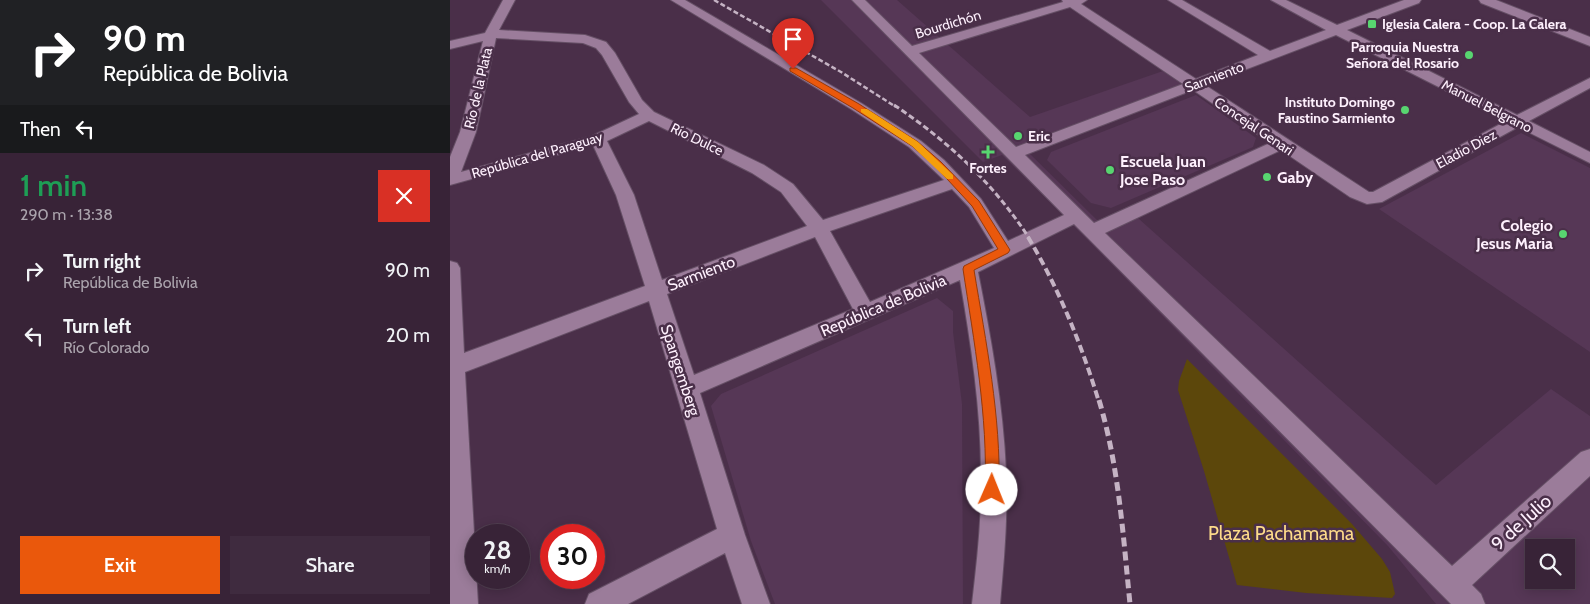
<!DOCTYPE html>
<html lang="en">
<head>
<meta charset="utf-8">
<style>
	body { margin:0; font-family:Cabin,sans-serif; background:#3f2b3f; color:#f1f3f6; height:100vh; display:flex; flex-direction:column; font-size:19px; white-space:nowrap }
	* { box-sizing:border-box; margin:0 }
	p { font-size:16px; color:#aba4ad }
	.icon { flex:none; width:28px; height:28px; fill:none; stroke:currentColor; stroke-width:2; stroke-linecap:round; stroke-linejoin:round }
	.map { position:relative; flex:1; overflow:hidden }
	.details { display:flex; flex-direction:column; background:#382337; width:450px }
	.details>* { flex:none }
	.hud { background:#202124; color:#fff; overflow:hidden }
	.fabs { position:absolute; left:1075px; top:539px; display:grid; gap:10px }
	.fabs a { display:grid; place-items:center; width:50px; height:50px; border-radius:0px; background:#382337; box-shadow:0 2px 12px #0003,0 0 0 1px #524052; font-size:25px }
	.speed { position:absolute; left:15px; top:524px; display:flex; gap:10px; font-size:25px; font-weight:700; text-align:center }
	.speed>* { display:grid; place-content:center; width:65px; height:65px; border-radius:50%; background:#382337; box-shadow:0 2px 12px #0003,0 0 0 1px #524052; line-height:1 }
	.speed small { font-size:12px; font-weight:400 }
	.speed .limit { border:8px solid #d22; background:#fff; color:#111 }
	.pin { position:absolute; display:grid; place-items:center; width:42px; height:42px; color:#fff; margin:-51px -21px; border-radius:50% 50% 50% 0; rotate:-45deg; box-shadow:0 0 5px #0007 }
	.pin .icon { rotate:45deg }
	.me { position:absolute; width:55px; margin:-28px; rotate:1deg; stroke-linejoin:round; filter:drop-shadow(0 0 4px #0008) }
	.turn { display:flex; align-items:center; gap:18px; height:105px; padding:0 20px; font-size:22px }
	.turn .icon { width:65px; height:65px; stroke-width:2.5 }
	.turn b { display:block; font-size:35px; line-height:42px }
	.then { display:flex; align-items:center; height:48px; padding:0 20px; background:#0003; gap:10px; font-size:19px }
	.round { display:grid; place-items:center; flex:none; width:52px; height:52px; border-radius:0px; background:#3f2b3f }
	.summary { display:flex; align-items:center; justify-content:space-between; height:85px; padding:0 20px }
	h1 { font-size:30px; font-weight:600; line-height:38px; color:#1e9e55 }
	.cta { display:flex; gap:10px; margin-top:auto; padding:10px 20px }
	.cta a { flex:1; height:58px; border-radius:0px; background:#ea580c; color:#fff; font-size:20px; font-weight:600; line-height:58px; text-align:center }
	.cta a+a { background:#3f2b3f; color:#f1f3f6 }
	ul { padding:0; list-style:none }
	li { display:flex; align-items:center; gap:15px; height:65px; padding:0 20px }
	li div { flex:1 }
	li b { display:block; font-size:19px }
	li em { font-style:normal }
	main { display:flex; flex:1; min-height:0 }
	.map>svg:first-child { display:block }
</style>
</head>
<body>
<main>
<section class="details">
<div class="hud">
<div class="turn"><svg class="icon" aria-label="right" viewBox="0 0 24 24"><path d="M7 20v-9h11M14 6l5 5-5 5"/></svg><div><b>90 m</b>República de Bolivia</div></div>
<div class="then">Then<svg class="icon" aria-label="left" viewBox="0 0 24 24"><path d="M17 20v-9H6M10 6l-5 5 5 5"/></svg></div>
</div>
<div class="summary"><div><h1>1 min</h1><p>290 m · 13:38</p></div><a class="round" style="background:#d93025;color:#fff"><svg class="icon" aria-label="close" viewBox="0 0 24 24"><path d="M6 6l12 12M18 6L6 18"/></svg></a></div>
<ul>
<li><svg class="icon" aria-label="right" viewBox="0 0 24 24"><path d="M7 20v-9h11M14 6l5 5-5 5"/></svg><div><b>Turn right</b><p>República de Bolivia</p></div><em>90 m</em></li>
<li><svg class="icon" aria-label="left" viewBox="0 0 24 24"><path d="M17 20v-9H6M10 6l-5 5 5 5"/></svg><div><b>Turn left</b><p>Río Colorado</p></div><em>20 m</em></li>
</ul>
<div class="cta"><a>Exit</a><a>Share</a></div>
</section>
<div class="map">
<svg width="1140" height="604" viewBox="0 0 1140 604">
	<rect width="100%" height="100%" fill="#4a2f49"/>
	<g fill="#563756" fill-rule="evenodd">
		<path d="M371,0H447L580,117L713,71L743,91L579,153L649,222L679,210L986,485L1101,389L1140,416V604H986L938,546L636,238L552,155L533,162ZM1084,548H1116V580H1084Z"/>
		<path d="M746,95L806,138L803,147L661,208L641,203L597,160L601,152Z"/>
		<path d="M1071,133L1140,168V352L929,209Z"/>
		<path d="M487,298L503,311V332L512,404L513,604H325L301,541L261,406L271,394Z"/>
	</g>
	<path fill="#5c470b" d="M737,359L902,524L932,559L940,572L945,594L942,598L856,593L787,585L754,471L728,390L729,381Z"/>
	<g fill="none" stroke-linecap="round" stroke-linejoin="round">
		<g stroke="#654f65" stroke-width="2">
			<g id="minor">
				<path d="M53,0H65L49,30L135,35L156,42L165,53L192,100L204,112L314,165L343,184L373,220L494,180L459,147L401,109L221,0H235L411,103L471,141L494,160L531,199L558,241L614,215L402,0H415L462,46L613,2L612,0H637L631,4L746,79L808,55L718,0H732L820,51L876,30L821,0H836L887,25L954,0H971L969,3L897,30L1067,115L1140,78V88L1079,121L1140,152V163L1068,127L932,202L917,204L900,197L831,150L655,233L1002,566L1131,452L1140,449V476L1022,585L1031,594L1035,604H1001L624,224L528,272C541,338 553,404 556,471C558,516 554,560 550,604H522C527,561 532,518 531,474C531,409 521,344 510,280L250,393L295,535L320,604H292L275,553L178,604H135L139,594L267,529L199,301L15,372L28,604H0V261L7,263L10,268L14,353L195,286L166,195L143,145L0,185V157L10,132L33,41L0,49V41L35,33ZM620,7L733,84L566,147L469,53ZM886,35L1056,121L923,192H919L755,85ZM46,38L133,43L146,48L152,55L179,102L189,114L142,136L11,172L26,132ZM743,90L820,143L644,223L575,155ZM199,121L302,173L331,192L357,226L212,280L184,195L157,141ZM502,189L519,207L544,248L420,302L380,231ZM365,237L403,309L244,375L217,294Z"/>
				<path d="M1029,0H1046L1140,37V46L1031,3Z"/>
			</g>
		</g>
		<use href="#minor" fill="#9b7c9a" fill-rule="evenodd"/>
		<path stroke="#c5b3c4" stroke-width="2.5" stroke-dasharray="5 2.5" stroke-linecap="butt" d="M264,0L391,72L446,107"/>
		<path stroke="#c5b3c4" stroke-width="3" stroke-dasharray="6 3" stroke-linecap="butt" d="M444,105C498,141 544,184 579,238"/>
		<path stroke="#c5b3c4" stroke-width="4" stroke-dasharray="8 4" stroke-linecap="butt" d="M578,237C609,289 631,343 649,402"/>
		<path stroke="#c5b3c4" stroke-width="5" stroke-dasharray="9 5" stroke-linecap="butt" d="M649,400C669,467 673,535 680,604"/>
	</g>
	<path fill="#ea580c" stroke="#983908" d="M340,68H346L409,104L468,142L491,162L529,201L560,250L558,253L524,270C536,343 551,416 549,490L547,495L542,497L537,495L535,490C538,416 524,342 513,269L514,266L548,249L522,206L485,166L462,146L403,108L340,71Z"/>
	<path fill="#f59e0b" d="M411,109H417L468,142L503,175V179H497L462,146L411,112Z"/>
	<g fill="#58d570" stroke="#4a2f49" stroke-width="2">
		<rect x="917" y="19" width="10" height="10" rx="2.5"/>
		<circle cx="1019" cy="55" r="5"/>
		<circle cx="955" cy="110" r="5"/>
		<circle cx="568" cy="136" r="5"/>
		<path d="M535.5 144.5h5v5h5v5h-5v5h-5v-5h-5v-5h5z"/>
		<circle cx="660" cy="170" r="5"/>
		<circle cx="817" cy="177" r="5"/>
		<circle cx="1113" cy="234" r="5"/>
	</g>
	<g text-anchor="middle" stroke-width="5" stroke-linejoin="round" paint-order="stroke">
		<g font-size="14" fill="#fef0fd" stroke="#4a2f49">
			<text transform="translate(498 24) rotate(-17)" y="5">Bourdichón</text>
			<text transform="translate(764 77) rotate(-21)" y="5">Sarmiento</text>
			<text transform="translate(28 88) rotate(-77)" y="5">Río de la Plata</text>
			<text transform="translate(1037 106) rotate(27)" y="5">Manuel Belgrano</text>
			<text transform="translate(804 126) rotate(34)" y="5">Concejal Genari</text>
			<text transform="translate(247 139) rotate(26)" y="5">Río Dulce</text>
			<text transform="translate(1016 149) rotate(-28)" y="5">Eladio Diez</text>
			<text transform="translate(87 155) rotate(-16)" y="5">República del Paraguay</text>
		</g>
		<g font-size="14" font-weight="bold" fill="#fef0fd" stroke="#4a2f49" text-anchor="start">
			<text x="932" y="29">Iglesia Calera - Coop. La Calera</text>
			<text x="1009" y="52" text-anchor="end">Parroquia Nuestra<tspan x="1009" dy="16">Señora del Rosario</tspan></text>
			<text x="945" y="107" text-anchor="end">Instituto Domingo<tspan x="945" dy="16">Faustino Sarmiento</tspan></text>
			<text x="578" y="141">Eric</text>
			<text x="538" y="173" text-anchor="middle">Fortes</text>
		</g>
		<g font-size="16" font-weight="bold" fill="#fef0fd" stroke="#4a2f49" text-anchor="start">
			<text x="670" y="167">Escuela Juan<tspan x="670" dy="18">Jose Paso</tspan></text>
			<text x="827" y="183">Gaby</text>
			<text x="1103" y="231" text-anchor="end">Colegio<tspan x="1103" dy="18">Jesus Maria</tspan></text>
		</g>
		<g font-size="16" fill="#fef0fd" stroke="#4a2f49">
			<text transform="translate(251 273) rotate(-21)" y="6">Sarmiento</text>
			<text transform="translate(433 305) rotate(-23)" y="6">República de Bolivia</text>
			<text transform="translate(231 370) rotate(72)" y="6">Spangemberg</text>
		</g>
		<g font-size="19" fill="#fef0fd" stroke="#4a2f49">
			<text transform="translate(1071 522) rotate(-42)" y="7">9 de Julio</text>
		</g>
		<g font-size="19" fill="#fddb8a" stroke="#4a2f49">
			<text x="831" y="540">Plaza Pachamama</text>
		</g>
	</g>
</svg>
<div class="fabs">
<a><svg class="icon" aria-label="search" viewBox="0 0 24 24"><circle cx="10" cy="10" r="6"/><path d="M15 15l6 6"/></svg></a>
</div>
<div class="speed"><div>28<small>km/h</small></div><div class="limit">30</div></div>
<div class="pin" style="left:343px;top:69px;background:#d93025"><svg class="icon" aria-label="arrive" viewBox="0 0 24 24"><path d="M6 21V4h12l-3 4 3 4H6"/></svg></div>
<svg class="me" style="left:542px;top:490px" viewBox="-20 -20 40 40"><circle r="19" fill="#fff"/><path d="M0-13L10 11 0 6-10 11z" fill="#ea580c"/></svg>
</div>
</main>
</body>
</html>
